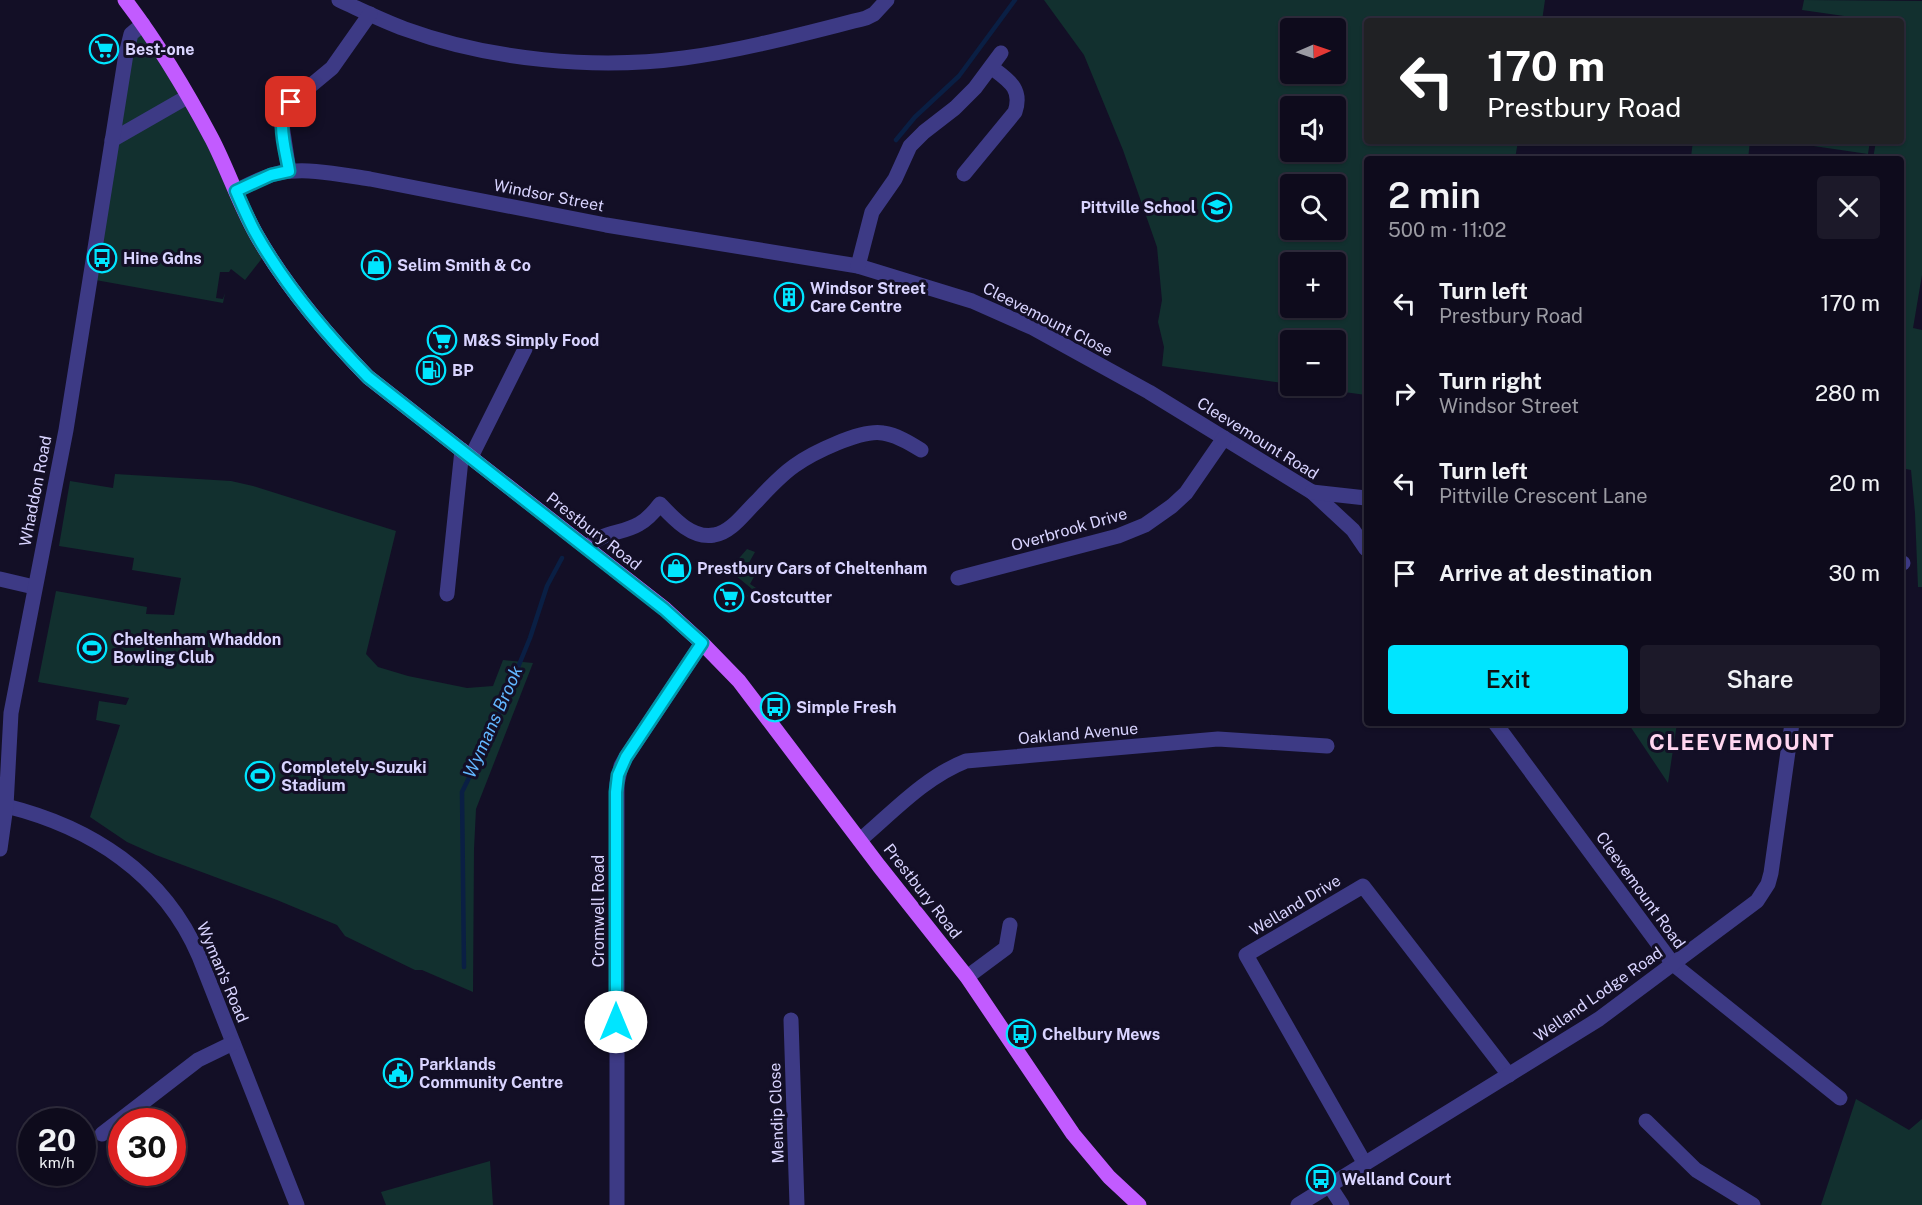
<!DOCTYPE html>
<html lang="en">
<head>
<meta charset="utf-8">
<style>
	body { margin:0; font-family:"Public Sans",sans-serif; background:#1c1929; color:#f1f3f6; height:100vh; display:flex; flex-direction:column; font-size:22px; white-space:nowrap }
	* { box-sizing:border-box; margin:0 }
	p { font-size:20px; color:#9b9ba3 }
	.icon { flex:none; width:33px; height:33px; fill:none; stroke:currentColor; stroke-width:2; stroke-linecap:round; stroke-linejoin:round }
	.map { position:relative; flex:1; overflow:hidden }
	.sheet { position:absolute; left:1364px; top:156px; width:540px; height:570px; display:flex; flex-direction:column; background:#0e0b1c; border-radius:6px; box-shadow:0 2px 4px #0004,0 0 0 2px #2e2b3b }
	.sheet>* { flex:none }
	.hud { position:absolute; left:1364px; top:18px; width:540px; height:126px; border-radius:6px; box-shadow:0 2px 4px #0004,0 0 0 2px #2e2b3b; background:#202124; color:#fff; overflow:hidden }
	.needle { width:39px; rotate:88deg }
	.tools { position:absolute; left:1280px; top:18px; display:grid; gap:12px }
	.tools a { display:grid; place-items:center; width:66px; height:66px; border-radius:6px; background:#0e0b1c; box-shadow:0 2px 4px #0004,0 0 0 2px #2e2b3b; font-size:30px }
	.speed { position:absolute; left:18px; top:1108px; display:flex; gap:12px; font-size:30px; font-weight:700; text-align:center }
	.speed>* { display:grid; place-content:center; width:78px; height:78px; border-radius:50%; background:#0e0b1c; box-shadow:0 2px 4px #0004,0 0 0 2px #2e2b3b; line-height:1 }
	.speed small { font-size:15px; font-weight:400 }
	.speed .limit { border:9px solid #d22; background:#fff; color:#111 }
	.pin { position:absolute; display:grid; place-items:center; width:51px; height:51px; color:#fff; margin:-26px; border-radius:12px; box-shadow:0 3px 9px #0006 }
	.me { position:absolute; width:66px; margin:-33px; rotate:0deg; stroke-linejoin:round; filter:drop-shadow(0 0 4px #0008) }
	.turn { display:flex; align-items:center; gap:21px; height:126px; padding:0 24px; font-size:27px }
	.turn .icon { width:78px; height:78px; stroke-width:2.5 }
	.turn b { display:block; font-size:42px; line-height:51px }
	.round { display:grid; place-items:center; flex:none; width:63px; height:63px; border-radius:6px; background:#1c1929 }
	.summary { display:flex; align-items:center; justify-content:space-between; height:102px; padding:0 24px }
	h1 { font-size:36px; font-weight:600; line-height:45px }
	.button { display:flex; gap:12px; margin-top:auto; padding:12px 24px }
	.button a { flex:1; height:69px; border-radius:6px; background:#00e5ff; color:#111; font-size:24px; font-weight:600; line-height:69px; text-align:center }
	.button a+a { background:#1c1929; color:#f1f3f6 }
	ul { padding:0; list-style:none }
	li { display:flex; align-items:center; gap:18px; height:90px; padding:0 24px }
	li div { flex:1 }
	li b { display:block; font-size:22px }
	li em { font-style:normal }
	.map>svg:first-child { display:block }
</style>
</head>
<body>
<div class="map">
<svg width="1922" height="1205" viewBox="0 0 1922 1205">
	<rect width="100%" height="100%" fill="#130f26"/>
	<g fill="#12302f" fill-rule="evenodd">
		<path d="M1044,0H1545L1542,21H1366V141H1518L1515,159H1366V395L1300,386H1335V340H1290V384L1162,366L1164,347L1158,322L1162,300L1157,247L1123,150L1084,55ZM1290,28H1335V74H1290ZM1290,106H1335V152H1290ZM1290,184H1335V230H1290ZM1290,262H1335V308H1290Z"/>
		<path d="M1804,0L1922,1V275L1913,328L1922,330V587H1918L1915,513L1911,470L1901,468L1900,159H1873L1876,141H1900V21H1843L1844,16L1802,10Z"/>
		<path d="M143,24L267,252L245,280L231,269L229,272H220L216,298L223,299L225,293L223,303L90,279L126,54Z"/>
		<path d="M1693,141H1750L1748,159L1691,157Z"/>
		<path d="M1801,141H1870L1868,154L1800,144Z"/>
		<path d="M115,474L231,481L253,486L396,531L366,654L378,667L408,676L467,688L493,686L503,660L533,663L476,809L474,849L473,992L422,970H415L345,936L337,925L277,900L156,855L127,842L90,817L120,725L96,720L99,701L126,705L129,698L38,682L56,591L147,607L146,614L174,615L181,578L132,570L134,558L59,546L70,481L113,488Z"/>
		<path d="M747,549L755,552L746,568L755,575L750,584L759,590L751,599L747,596L752,589L729,570Z"/>
		<path d="M1628,723H1677L1668,783Z"/>
		<path d="M1856,1099L1909,1130L1922,1119V1205H1821Z"/>
		<path d="M490,1161L493,1205H386L381,1192Z"/>
	</g>
	<g fill="none" stroke-linecap="round" stroke-linejoin="round">
		<g stroke="#0a1f44" stroke-width="4.5">
			<path d="M896,140L915,117L959,76L1015,0"/>
			<path d="M464,967L462,792L491,733L530,638L547,586L562,558"/>
		</g>
		<g stroke="#3d3a85" stroke-width="15">
			<path d="M339,0C361,10 383,21 405,29C490,60 595,70 684,58C745,50 806,33 866,18L874,14L887,0"/>
			<path d="M112,140L187,97"/>
			<path d="M289,171L281,119L283,110L291,102L332,68L370,14"/>
			<path d="M964,174L1015,112C1023,88 1008,80 991,67"/>
			<path d="M236,191C250,184 264,176 279,173C307,167 342,175 370,179L606,225L858,266L972,301L1033,328L1149,392L1312,492L1353,530L1366,549"/>
			<path d="M858,266L872,212L895,179L910,146L924,132L955,108L975,88L1001,53"/>
			<path d="M471,457L525,349"/>
			<path d="M1312,492L1366,498"/>
			<path d="M587,548C600,532 622,534 639,524C648,519 654,512 660,504C674,519 692,539 714,535C731,533 745,512 757,501C768,489 780,476 794,466C812,453 861,429 883,433C897,435 910,443 921,450"/>
			<path d="M1900,563H1903"/>
			<path d="M958,578L1118,536L1145,525L1172,506L1186,493L1224,438"/>
			<path d="M0,579L34,587"/>
			<path d="M447,594L462,450"/>
			<path d="M1495,723L1673,964L1840,1098"/>
			<path d="M6,806C91,827 164,874 199,956L297,1205"/>
			<path d="M860,840C893,812 925,777 966,761L1218,739L1327,746"/>
			<path d="M0,849L6,806L11,713L66,430L126,54L131,34L143,24"/>
			<path d="M967,977L1006,948L1010,925"/>
			<path d="M791,1020L797,1205"/>
			<path d="M1646,1121L1696,1170L1753,1205"/>
			<path d="M102,1134L198,1060L233,1043"/>
			<path d="M1365,1164L1246,955L1363,886L1509,1075"/>
			<path d="M1329,1185L1342,1205"/>
			<path d="M617,1205V784L621,766L626,757L702,643"/>
			<path d="M1298,1205L1599,1019L1757,901L1768,884L1771,873L1792,723"/>
		</g>
		<path stroke="#c25bff" stroke-width="15" d="M125,0C157,42 187,92 212,139C228,170 239,204 256,234C286,287 326,334 368,377L665,609L702,643L739,681L879,866L967,977L1073,1134L1109,1177L1139,1205"/>
	</g>
	<g fill="none" stroke-linecap="round" stroke-linejoin="round">
		<g stroke="#0095a6" stroke-width="15">
			<path id="route" d="M291,102C274,116 286,151 289,171L271,175L236,191C242,205 248,219 255,232C285,286 326,334 368,377L664,609L702,643L626,757L618,775L616,792V1022"/>
		</g>
		<use href="#route" stroke="#00e5ff" stroke-width="10"/>
	</g>
	<defs>
		<g id="supermarket-ring" transform="scale(1.5)"><circle r="9.5" fill="#130f26" stroke="#00e5ff" stroke-width="1.5"/><path d="M-6-5.5h2.5l.6 2H6L4.5 2H-2.5L-4.4-4H-6ZM-1.5 3.2a1.3 1.3 0 1 0 .1 0ZM3 3.2a1.3 1.3 0 1 0 .1 0Z" fill="#00e5ff"/></g>
		<g id="school-ring" transform="scale(1.5)"><circle r="9.5" fill="#130f26" stroke="#00e5ff" stroke-width="1.5"/><path d="M0-5L7-2L0 1L-7-2ZM-4 1L0 2.5L4 1V4Q0 6-4 4Z" fill="#00e5ff"/></g>
		<g id="bus-ring" transform="scale(1.5)"><circle r="9.5" fill="#130f26" stroke="#00e5ff" stroke-width="1.5"/><path d="M-5-6H5V4H4V6H2V4H-2V6H-4V4H-5ZM-3.5-4V0h7V-4ZM-3.5 1.2v1.5H-2V1.2ZM2 1.2v1.5H3.5V1.2Z" fill="#00e5ff"/></g>
		<g id="shop-ring" transform="scale(1.5)"><circle r="9.5" fill="#130f26" stroke="#00e5ff" stroke-width="1.5"/><path d="M-5-2.5h2.3a2.7 3.5 0 0 1 5.4 0H5L5.5 6h-11ZM-1.5-2.5h3a1.5 2.3 0 0 0-3 0Z" fill="#00e5ff"/></g>
		<g id="building-ring" transform="scale(1.5)"><circle r="9.5" fill="#130f26" stroke="#00e5ff" stroke-width="1.5"/><path d="M-4-6H4V6H1V3H-1V6H-4ZM-2.5-4.3h1.7v1.8h-1.7ZM.8-4.3h1.7v1.8H.8ZM-2.5-1h1.7V.8h-1.7ZM.8-1h1.7V.8H.8Z" fill="#00e5ff"/></g>
		<g id="fuel-ring" transform="scale(1.5)"><circle r="9.5" fill="#130f26" stroke="#00e5ff" stroke-width="1.5"/><path d="M-5.5-6h7V0h2V4h1.3V-2.5L3-4.5l.8-.8L6-3V5H2.5V1h-1V6h-7ZM-4.2-4.7v3.2H.2V-4.7Z" fill="#00e5ff"/></g>
		<g id="stadium-ring" transform="scale(1.5)"><circle r="9.5" fill="#130f26" stroke="#00e5ff" stroke-width="1.5"/><path d="M0-5a6.5 5 0 1 0 0 10a6.5 5 0 1 0 0-10ZM-3.5-1.8h7v3.6h-7Z" fill="#00e5ff"/></g>
		<g id="civic-ring" transform="scale(1.5)"><circle r="9.5" fill="#130f26" stroke="#00e5ff" stroke-width="1.5"/><path d="M-.6-6.5H3V-4.5H.6V-3L4-1V1h2V6H-6V1h2V-1L-.6-3ZM-1.2 2.5V6h2.4V2.5Z" fill="#00e5ff"/></g>
	</defs>
	<g fill-rule="evenodd">
		<use href="#supermarket-ring" x="104" y="49"/>
		<use href="#school-ring" x="1217" y="207"/>
		<use href="#bus-ring" x="102" y="258"/>
		<use href="#shop-ring" x="376" y="265"/>
		<use href="#building-ring" x="789" y="297"/>
		<use href="#supermarket-ring" x="442" y="340"/>
		<use href="#fuel-ring" x="431" y="370"/>
		<use href="#shop-ring" x="676" y="568"/>
		<use href="#supermarket-ring" x="729" y="597"/>
		<use href="#stadium-ring" x="92" y="648"/>
		<use href="#bus-ring" x="775" y="707"/>
		<use href="#stadium-ring" x="260" y="776"/>
		<use href="#bus-ring" x="1021" y="1034"/>
		<use href="#civic-ring" x="398" y="1073"/>
		<use href="#bus-ring" x="1321" y="1179"/>
	</g>
	<g text-anchor="middle" stroke-width="6" stroke-linejoin="round" paint-order="stroke">
		<g font-size="16" font-weight="bold" fill="#d9d4ff" stroke="#130f26" text-anchor="start">
			<text x="125" y="55">Best-one</text>
			<text x="1196" y="213" text-anchor="end">Pittville School</text>
			<text x="123" y="264">Hine Gdns</text>
			<text x="397" y="271">Selim Smith &amp; Co</text>
			<text x="810" y="294">Windsor Street<tspan x="810" dy="18">Care Centre</tspan></text>
			<text x="463" y="346">M&amp;S Simply Food</text>
			<text x="452" y="376">BP</text>
			<text x="697" y="574">Prestbury Cars of Cheltenham</text>
			<text x="750" y="603">Costcutter</text>
			<text x="113" y="645">Cheltenham Whaddon<tspan x="113" dy="18">Bowling Club</tspan></text>
			<text x="796" y="713">Simple Fresh</text>
			<text x="281" y="773">Completely-Suzuki<tspan x="281" dy="18">Stadium</tspan></text>
			<text x="1042" y="1040">Chelbury Mews</text>
			<text x="419" y="1070">Parklands<tspan x="419" dy="18">Community Centre</tspan></text>
			<text x="1342" y="1185">Welland Court</text>
		</g>
		<g font-size="16" fill="#d9d4ff" stroke="#130f26">
			<text transform="translate(549 195) rotate(11)" y="6">Windsor Street</text>
			<text transform="translate(1048 319) rotate(27)" y="6">Cleevemount Close</text>
			<text transform="translate(1258 438) rotate(32)" y="6">Cleevemount Road</text>
			<text transform="translate(35 491) rotate(-79)" y="6">Whaddon Road</text>
			<text transform="translate(1069 529) rotate(-16)" y="6">Overbrook Drive</text>
			<text transform="translate(594 531) rotate(38)" y="6">Prestbury Road</text>
			<text transform="translate(1078 733) rotate(-5)" y="6">Oakland Avenue</text>
			<text transform="translate(1641 890) rotate(54)" y="6">Cleevemount Road</text>
			<text transform="translate(923 891) rotate(52)" y="6">Prestbury Road</text>
			<text transform="translate(1295 905) rotate(-31)" y="6">Welland Drive</text>
			<text transform="translate(598 911) rotate(-90)" y="6">Cromwell Road</text>
			<text transform="translate(223 972) rotate(67)" y="6">Wyman's Road</text>
			<text transform="translate(1598 994) rotate(-35)" y="6">Welland Lodge Road</text>
			<text transform="translate(776 1113) rotate(-92)" y="6">Mendip Close</text>
		</g>
		<g font-size="18" font-style="italic" fill="#62b6ff" stroke="#130f26">
			<text transform="translate(493 722) rotate(-66)" y="6">Wymans Brook</text>
		</g>
		<g font-size="22" font-weight="bold" letter-spacing="1.5" fill="#ffd6f0" stroke="#130f26">
			<text x="1742" y="750">CLEEVEMOUNT</text>
		</g>
	</g>
</svg>
<div class="tools">
<a><svg class="needle" viewBox="-14 -14 28 28"><path d="M0-13l5 13h-10z" fill="#e53935"/><path d="M0 13l5-13h-10z" fill="#9b9ba3"/></svg></a>
<a><svg class="icon" aria-label="sound" viewBox="0 0 24 24"><path d="M4 9h4l5-4v14l-5-4H4zM17 9q2 3 0 6"/></svg></a>
<a><svg class="icon" aria-label="search" viewBox="0 0 24 24"><circle cx="10" cy="10" r="6"/><path d="M15 15l6 6"/></svg></a>
<a>+</a>
<a>−</a>
</div>
<div class="speed"><div>20<small>km/h</small></div><div class="limit">30</div></div>
<div class="pin" style="left:291px;top:102px;background:#d93025"><svg class="icon" aria-label="arrive" viewBox="0 0 24 24"><path d="M6 21V4h12l-3 4 3 4H6"/></svg></div>
<svg class="me" style="left:616px;top:1022px" viewBox="-20 -20 40 40"><circle r="19" fill="#fff"/><path d="M0-13L10 11 0 6-10 11z" fill="#00e5ff"/></svg>
<div class="hud">
<div class="turn"><svg class="icon" aria-label="left" viewBox="0 0 24 24"><path d="M17 20v-9H6M10 6l-5 5 5 5"/></svg><div><b>170 m</b>Prestbury Road</div></div>
</div>
<section class="sheet">
<div class="summary"><div><h1>2 min</h1><p>500 m · 11:02</p></div><a class="round"><svg class="icon" aria-label="close" viewBox="0 0 24 24"><path d="M6 6l12 12M18 6L6 18"/></svg></a></div>
<ul>
<li><svg class="icon" aria-label="left" viewBox="0 0 24 24"><path d="M17 20v-9H6M10 6l-5 5 5 5"/></svg><div><b>Turn left</b><p>Prestbury Road</p></div><em>170 m</em></li>
<li><svg class="icon" aria-label="right" viewBox="0 0 24 24"><path d="M7 20v-9h11M14 6l5 5-5 5"/></svg><div><b>Turn right</b><p>Windsor Street</p></div><em>280 m</em></li>
<li><svg class="icon" aria-label="left" viewBox="0 0 24 24"><path d="M17 20v-9H6M10 6l-5 5 5 5"/></svg><div><b>Turn left</b><p>Pittville Crescent Lane</p></div><em>20 m</em></li>
<li><svg class="icon" aria-label="arrive" viewBox="0 0 24 24"><path d="M6 21V4h12l-3 4 3 4H6"/></svg><div><b>Arrive at destination</b></div><em>30 m</em></li>
</ul>
<div class="button"><a>Exit</a><a>Share</a></div>
</section>
</div>
</body>
</html>
